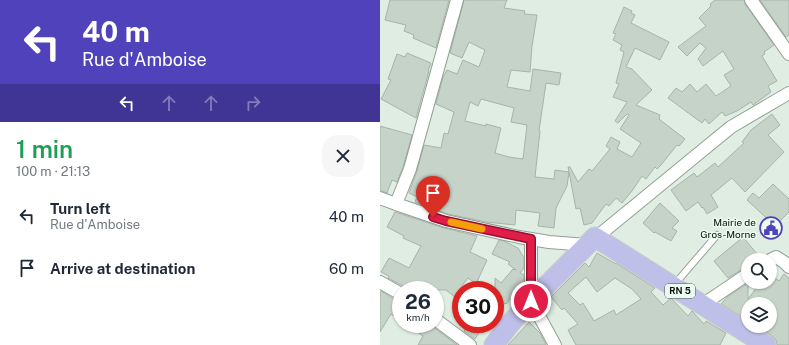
<!DOCTYPE html>
<html lang="en">
<head>
<meta charset="utf-8">
<style>
	body { margin:0; font-family:"Public Sans",sans-serif; background:#f6f6f7; color:#1f2937; height:100vh; display:flex; flex-direction:column; font-size:15px; white-space:nowrap }
	* { box-sizing:border-box; margin:0 }
	p { font-size:13px; color:#747a83 }
	.icon { flex:none; width:22px; height:22px; fill:none; stroke:currentColor; stroke-width:2; stroke-linecap:round; stroke-linejoin:round }
	.map { position:relative; flex:1; overflow:hidden }
	.side { display:flex; flex-direction:column; background:#fff; width:380px }
	.side>* { flex:none }
	.top-card { background:#5042ba; color:#fff; overflow:hidden }
	.buttons { position:absolute; left:361px; top:253px; display:grid; gap:8px }
	.buttons a { display:grid; place-items:center; width:36px; height:36px; border-radius:50%; background:#fff; box-shadow:0 1px 3px #0004; font-size:20px }
	.speed { position:absolute; left:12px; top:281px; display:flex; gap:8px; font-size:20px; font-weight:700; text-align:center }
	.speed>* { display:grid; place-content:center; width:52px; height:52px; border-radius:50%; background:#fff; box-shadow:0 1px 3px #0004; line-height:1 }
	.speed small { font-size:10px; font-weight:400 }
	.speed .limit { border:6px solid #d22; background:#fff; color:#111 }
	.pin { position:absolute; display:grid; place-items:center; width:34px; height:34px; color:#fff; margin:-41px -17px; border-radius:50% 50% 50% 0; rotate:-45deg; box-shadow:0 0 4px #0007 }
	.pin .icon { rotate:45deg }
	.me { position:absolute; width:44px; margin:-22px; rotate:0deg; stroke-linejoin:round; filter:drop-shadow(0 0 3px #0008) }
	.turn { display:flex; align-items:center; gap:14px; height:84px; padding:0 16px; font-size:18px }
	.turn .icon { width:52px; height:52px; stroke-width:2.5 }
	.turn b { display:block; font-size:28px; line-height:34px }
	.lanes { display:flex; align-items:center; height:38px; padding:0 16px; background:#0003; justify-content:center; gap:20px; direction:ltr }
	.lanes .off { opacity:.35 }
	.round { display:grid; place-items:center; flex:none; width:42px; height:42px; border-radius:16px; background:#f6f6f7 }
	.summary { display:flex; align-items:center; justify-content:space-between; height:68px; padding:0 16px }
	h1 { font-size:24px; font-weight:600; line-height:30px; color:#1e9e55 }
	ul { padding:0; list-style:none }
	li { display:flex; align-items:center; gap:12px; height:52px; padding:0 16px }
	li div { flex:1 }
	li b { display:block; font-size:15px }
	li em { font-style:normal }
	main { display:flex; flex:1; min-height:0 }
	.map>svg:first-child { display:block }
</style>
</head>
<body>
<main>
<section class="side">
<div class="top-card">
<div class="turn"><svg class="icon" aria-label="left" viewBox="0 0 24 24"><path d="M17 20v-9H6M10 6l-5 5 5 5"/></svg><div><b>40 m</b>Rue d'Amboise</div></div>
<div class="lanes"><svg class="icon" aria-label="left" viewBox="0 0 24 24"><path d="M17 20v-9H6M10 6l-5 5 5 5"/></svg><svg class="icon off" aria-label="ahead" viewBox="0 0 24 24"><path d="M12 20V5M6 11l6-6 6 6"/></svg><svg class="icon off" aria-label="ahead" viewBox="0 0 24 24"><path d="M12 20V5M6 11l6-6 6 6"/></svg><svg class="icon off" aria-label="right" viewBox="0 0 24 24"><path d="M7 20v-9h11M14 6l5 5-5 5"/></svg></div>
</div>
<div class="summary"><div><h1>1 min</h1><p>100 m · 21:13</p></div><a class="round"><svg class="icon" aria-label="close" viewBox="0 0 24 24"><path d="M6 6l12 12M18 6L6 18"/></svg></a></div>
<ul>
<li><svg class="icon" aria-label="left" viewBox="0 0 24 24"><path d="M17 20v-9H6M10 6l-5 5 5 5"/></svg><div><b>Turn left</b><p>Rue d'Amboise</p></div><em>40 m</em></li>
<li><svg class="icon" aria-label="arrive" viewBox="0 0 24 24"><path d="M6 21V4h12l-3 4 3 4H6"/></svg><div><b>Arrive at destination</b></div><em>60 m</em></li>
</ul>
</section>
<div class="map">
<svg width="409" height="345" viewBox="0 0 409 345">
	<rect width="100%" height="100%" fill="#dfede2"/>
	<g fill="#c5d3c8" stroke="#a6b4a9" fill-rule="evenodd">
		<path d="M10,0H69L56,48L33,38L34,35L24,31L26,25L5,20Z"/>
		<path d="M84,0H127L124,8L145,11L144,14L157,15L152,46L150,72L131,70L127,87L150,91L153,69L181,73L179,85L166,83L159,131H160L155,177L174,179L175,170L189,172L188,167H190L198,182L209,169L212,171L230,149L226,146L231,137L240,142L237,149L252,157L261,143L240,129L249,115L247,114L238,123L235,121L247,102L233,97L239,84L236,83L244,52L240,50L242,45L233,40L236,34L233,33L236,26L244,7L252,11L251,13L255,15L251,23L289,42L280,60L255,48L246,67L252,69L272,90L256,105L280,115L279,119L305,139L299,146L297,145L281,165L277,169L275,167L266,179L262,176L252,191L242,203L236,198L229,206L226,204L212,223L204,225L200,208L196,209L189,172L187,186L176,208L174,228L158,226L160,213L136,210L135,225L106,222L68,214L35,202L37,197L29,193L37,171L44,145L61,148L64,133L68,134L74,112L56,104L63,77L67,70L77,74L83,60L99,67L105,50L89,42L82,58L70,53ZM101,99L134,108L131,122L147,125L143,159L129,157L115,153L121,128L106,124V126L85,121L90,102L98,106Z"/>
		<path d="M335,0H364L365,4L394,45L384,52L385,54L382,56L397,81L388,86L391,92L373,105L371,102L357,111L345,116L342,112L329,124L325,119L322,123L288,98L296,88L302,92L310,84L317,92L326,84L336,96L351,86L344,75L354,69L343,51L323,66L318,59L326,48L320,43L307,56L298,47L326,26L319,18L331,6L330,4Z"/>
		<path d="M380,0H409V35L406,37Z"/>
		<path d="M27,53L51,63L48,71H49L36,118L1,99L11,80L8,79L17,54L25,57Z"/>
		<path d="M392,114L400,125L388,135L404,152L365,192L352,178L331,195L338,207L327,214L323,207L322,208L318,202L306,211L291,190L314,173L317,177L335,163L338,167L364,143L362,142L371,130Z"/>
		<path d="M0,126L32,135L23,167L17,182L12,180L7,193L0,190Z"/>
		<path d="M393,184L409,199V212L395,226L367,200L373,193L379,198Z"/>
		<path d="M280,203L299,221L292,228L297,231L291,241L275,232L274,233L263,223Z"/>
		<path d="M15,212L64,228L97,236L90,252L107,260L96,284L88,278L81,287V302L66,290H27L25,287L8,278L9,276L1,272L9,258L29,268L41,246L23,238L24,236L7,227Z"/>
		<path d="M363,237L382,260H368V267L364,268L348,278L334,261Z"/>
		<path d="M119,240L124,241L138,248L144,258V268L140,273L144,275V283L126,304L125,303L115,316V278L121,283L133,269L136,270L128,264L130,262L112,254Z"/>
		<path d="M217,253L236,264V263L275,288L271,292L283,305L291,298L308,316L312,311L324,324L326,321L346,333L340,345H196L188,330L198,324L184,308L182,310L171,297L205,263L209,267ZM206,277L217,292L235,278L252,289L261,299L236,315L234,310L214,321L203,303L200,305L188,293Z"/>
		<path d="M390,274L399,281L404,274L409,278V345H397L396,340L392,336L377,326H390V304H368V321L341,304L347,297L368,283V299L381,282H390Z"/>
		<path d="M1,291L17,301H21V320L11,314L0,332V293Z"/>
		<path d="M149,322L160,333L166,345H128Z"/>
		<path d="M28,324H48L53,327L77,345H38L43,336L36,331L37,330Z"/>
		<path d="M88,324H104L95,339L84,331Z"/>
	</g>
	<g fill="none" stroke-linecap="round" stroke-linejoin="round">
		<g stroke="#92a096" stroke-width="8">
			<path id="lane" d="M294,285L337,235"/>
		</g>
		<g stroke="#92a096" stroke-width="14">
			<g id="street">
				<path d="M371,0L409,54"/>
				<path d="M0,198L16,204L66,221L139,237L169,242L207,245L351,127L409,93"/>
				<path d="M16,204L30,169L77,0"/>
				<path d="M151,239V301L175,345"/>
				<path d="M390,260L396,257L404,262L409,267"/>
				<path d="M0,282L21,294"/>
				<path d="M322,305L368,274"/>
				<path d="M55,319L90,345"/>
			</g>
		</g>
		<g stroke="#c9cac9" stroke-width="21">
			<path id="primary" d="M114,345L129,325L151,301L215,237L386,345"/>
		</g>
		<use href="#lane" stroke="#fff" stroke-width="6"/>
		<use href="#street" stroke="#fff" stroke-width="12"/>
		<use href="#primary" stroke="#bfc0ea" stroke-width="19"/>
	</g>
	<g fill="none" stroke-linecap="round" stroke-linejoin="round">
		<g stroke="#92132f" stroke-width="10">
			<path id="route" d="M53,217L66,221L151,239V301"/>
		</g>
		<use href="#route" stroke="#e11d48" stroke-width="7"/>
		<path stroke="#f59e0b" stroke-width="7" d="M71,222L102,229"/>
	</g>
	<defs>
		<g id="civic-ring" transform="scale(1.15)"><circle r="9.5" fill="#ecfbf0" stroke="#5042ba" stroke-width="1.5"/><path d="M-.6-6.5H3V-4.5H.6V-3L4-1V1h2V6H-6V1h2V-1L-.6-3ZM-1.2 2.5V6h2.4V2.5Z" fill="#5042ba"/></g>
	</defs>
	<g fill-rule="evenodd">
		<use href="#civic-ring" x="391" y="228"/>
	</g>
	<g text-anchor="middle" stroke-width="3" stroke-linejoin="round" paint-order="stroke">
		<rect fill="#ecfbf0" stroke="#4e5650" stroke-width="1" x="285" y="284" width="30" height="14" rx="3"/>
		<g font-size="9" font-weight="bold" fill="#0a0f0b">
			<text x="300" y="294">RN 5</text>
		</g>
		<g font-size="10" fill="#0a0f0b" stroke="#ecfbf0" text-anchor="end">
			<text x="376" y="226">Mairie de<tspan x="376" dy="12">Gros-Morne</tspan></text>
		</g>
	</g>
</svg>
<div class="buttons">
<a><svg class="icon" aria-label="search" viewBox="0 0 24 24"><circle cx="10" cy="10" r="6"/><path d="M15 15l6 6"/></svg></a>
<a><svg class="icon" aria-label="layers" viewBox="0 0 24 24"><path d="M12 4l9 5-9 5-9-5zM3 14l9 5 9-5"/></svg></a>
</div>
<div class="speed"><div>26<small>km/h</small></div><div class="limit">30</div></div>
<div class="pin" style="left:53px;top:217px;background:#d93025"><svg class="icon" aria-label="arrive" viewBox="0 0 24 24"><path d="M6 21V4h12l-3 4 3 4H6"/></svg></div>
<svg class="me" style="left:151px;top:301px" viewBox="-20 -20 40 40"><circle r="17" fill="#e11d48" stroke="#fff" stroke-width="3"/><path d="M0-11L8 9 0 5-8 9z" fill="#fff"/></svg>
</div>
</main>
</body>
</html>
